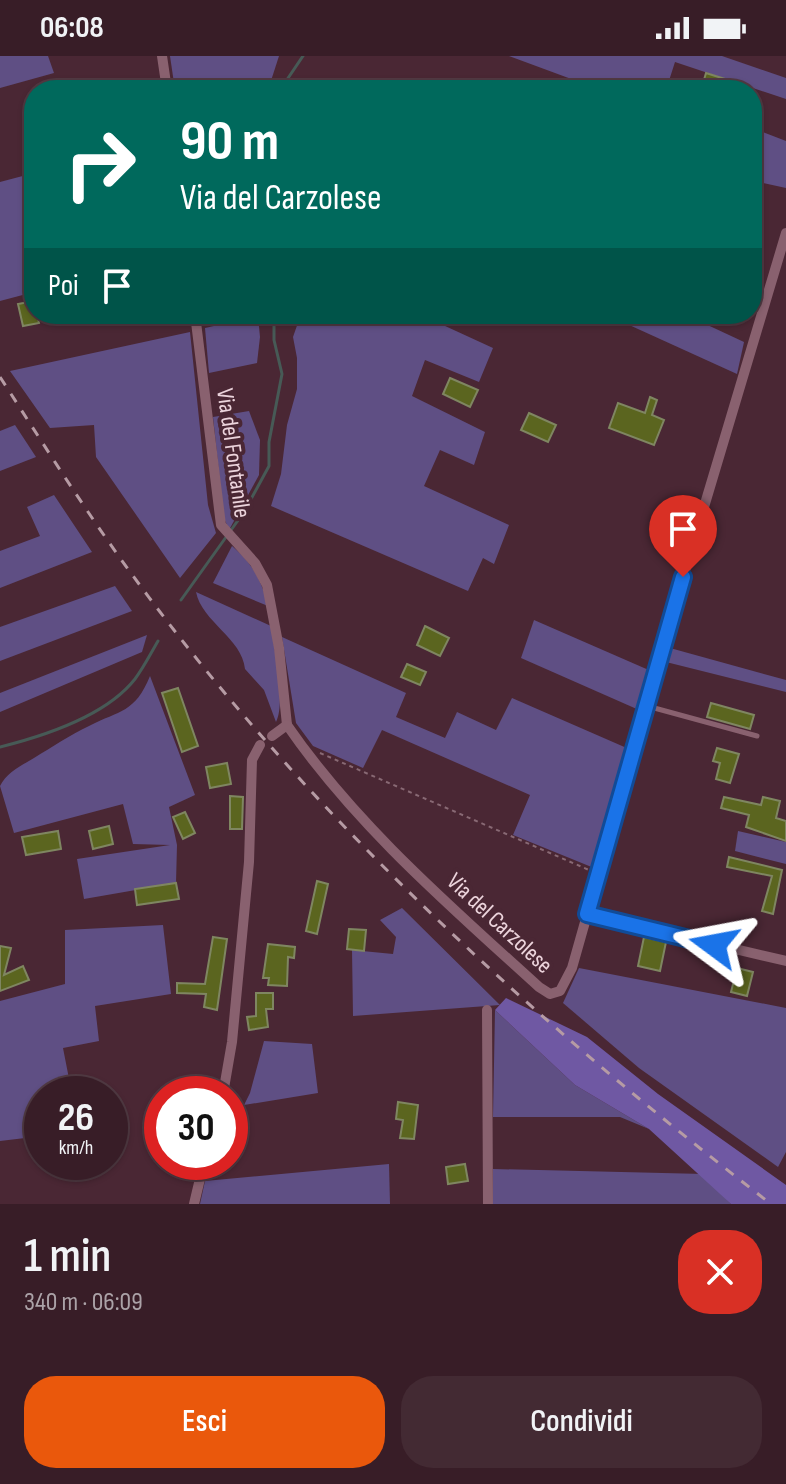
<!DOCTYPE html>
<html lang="it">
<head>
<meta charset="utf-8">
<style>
	body { margin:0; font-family:"Sofia Sans Condensed",sans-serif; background:#432a33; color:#f1f3f6; height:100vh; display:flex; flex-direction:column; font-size:30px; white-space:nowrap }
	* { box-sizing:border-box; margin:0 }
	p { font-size:26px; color:#aba2a7 }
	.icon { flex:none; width:44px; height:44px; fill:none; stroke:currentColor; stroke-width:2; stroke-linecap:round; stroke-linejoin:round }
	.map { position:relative; height:1148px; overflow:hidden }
	.side { display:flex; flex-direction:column; background:#381d27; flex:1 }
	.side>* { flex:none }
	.guide { position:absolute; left:24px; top:24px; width:738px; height:244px; border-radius:32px; box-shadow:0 2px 6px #0004,0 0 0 2px #523b44; background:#00695c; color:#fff; overflow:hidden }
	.speed { position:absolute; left:24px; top:1020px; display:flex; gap:16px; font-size:40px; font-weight:700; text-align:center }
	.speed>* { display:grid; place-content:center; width:104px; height:104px; border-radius:50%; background:#381d27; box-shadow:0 2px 6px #0004,0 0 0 2px #523b44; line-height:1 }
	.speed small { font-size:20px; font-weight:400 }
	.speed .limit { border:12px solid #d22; background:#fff; color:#111 }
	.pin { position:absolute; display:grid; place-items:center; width:68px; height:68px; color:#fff; margin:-82px -34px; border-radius:50% 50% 50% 0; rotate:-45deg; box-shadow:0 0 8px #0007 }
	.pin .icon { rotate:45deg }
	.me { position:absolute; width:88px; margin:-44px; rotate:283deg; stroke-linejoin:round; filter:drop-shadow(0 0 6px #0008) }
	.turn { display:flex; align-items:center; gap:28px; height:168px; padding:0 24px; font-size:36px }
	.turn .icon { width:104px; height:104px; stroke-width:2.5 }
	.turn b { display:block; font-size:56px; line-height:68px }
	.then { display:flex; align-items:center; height:76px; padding:0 24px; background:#0003; gap:16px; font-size:30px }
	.round { display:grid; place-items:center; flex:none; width:84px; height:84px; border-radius:32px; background:#432a33 }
	.overview { display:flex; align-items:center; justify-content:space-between; height:136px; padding:0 24px }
	h1 { font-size:48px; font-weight:600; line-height:60px }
	.primary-button { display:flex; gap:16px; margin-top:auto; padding:16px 24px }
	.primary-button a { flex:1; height:92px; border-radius:32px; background:#ea580c; color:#fff; font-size:32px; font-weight:600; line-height:92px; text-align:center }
	.primary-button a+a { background:#432a33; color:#f1f3f6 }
	.status { display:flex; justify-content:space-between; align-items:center; height:56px; padding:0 40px; background:#381d27; direction:ltr }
	.status svg { height:22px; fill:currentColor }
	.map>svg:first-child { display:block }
</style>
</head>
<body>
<div class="status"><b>06:08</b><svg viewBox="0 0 49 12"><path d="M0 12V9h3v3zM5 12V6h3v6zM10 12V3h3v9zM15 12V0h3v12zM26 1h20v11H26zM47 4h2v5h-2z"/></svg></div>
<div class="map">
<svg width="786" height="1148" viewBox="0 0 786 1148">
	<rect width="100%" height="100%" fill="#4a2734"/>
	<g fill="#5f4f84">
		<path d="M0,0H48L54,17L0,32Z"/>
		<path d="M170,0H279L268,34H175Z"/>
		<path d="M509,0H722L786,22V43L675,6L666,34H601Z"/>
		<path d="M752,72L786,85V132L758,126L759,98L752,95Z"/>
		<path d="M34,117V236L0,245V126Z"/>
		<path d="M301,258H419L493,292L479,326L425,304L412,340L485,376L474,409L440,394L424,430L509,469L494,508L483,502L468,535L271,450L281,418L287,369L297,333V302L293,281Z"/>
		<path d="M605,258H684L744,286L737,318Z"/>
		<path d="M258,260L260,281L257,307L209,317L205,272Z"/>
		<path d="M190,276L208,449L216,477L180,522L96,401L94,369L50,372L10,315Z"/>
		<path d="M249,355L260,384L259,419L229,474L224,462L213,361Z"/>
		<path d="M15,369L36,401L0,415V375Z"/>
		<path d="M54,439L92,496L0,532V495L40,480L27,451Z"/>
		<path d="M232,490C253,508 261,523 268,550L213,527Z"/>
		<path d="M115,530L132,555L0,605V571Z"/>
		<path d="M196,536L271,570C274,593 286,646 276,666L264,634L245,613C242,582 202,566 196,536Z"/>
		<path d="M534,564L651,615L639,654L521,602Z"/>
		<path d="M147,579L142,596L0,656V637Z"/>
		<path d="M282,581L406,637L396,661L445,682L457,656L496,674L512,642L629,693L594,812L513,779L530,739L382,674L363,712L313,690L296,667Z"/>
		<path d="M670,592L786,624V636L666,606Z"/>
		<path d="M150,620L195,739L169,751L177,789L176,827L84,843L77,803L170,789L133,788L123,748L14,777L0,730C7,716 21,710 34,702C52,691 70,679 89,670C120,654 135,657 150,620Z"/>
		<path d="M738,775L786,786V808L735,795Z"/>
		<path d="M402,852L500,949L353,960L352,894L393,898L396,881L380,864Z"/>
		<path d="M163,869L171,938L95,950L99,985L63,992L72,1038H42V1080L0,1085V945L65,928V874Z"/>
		<path d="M579,912L786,952V1096L778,1111L639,1012L563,947Z"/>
		<path d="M495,954L575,1029L649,1073L620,1061H493Z"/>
		<path d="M264,985L312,988L318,1037L244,1049L250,1037Z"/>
		<path d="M389,1108L390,1148H200L205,1125Z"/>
		<path d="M493,1113L704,1118L731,1148H493Z"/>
	</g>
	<path fill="#6f58a3" d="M506,942L587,981L658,1038L786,1129V1148H731L649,1073L575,1029L495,954Z"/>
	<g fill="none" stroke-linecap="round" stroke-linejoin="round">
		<g stroke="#475a56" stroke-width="3">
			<path d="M280,34L303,0"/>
			<path d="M181,544L244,456L269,410V386L282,318L274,284V258"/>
			<path d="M0,691C44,680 106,660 135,623C144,611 151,597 158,585"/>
		</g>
	</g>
	<g fill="#5b651f" stroke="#7f8661" stroke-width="2">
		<path d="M706,17L728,24L724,34H701Z"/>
		<path d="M34,245V258H37L39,267L23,270L18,248Z"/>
		<path d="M450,322L478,334L470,351L443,338Z"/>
		<path d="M650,341L657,344L652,359L664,364L654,389L609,372L618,347L645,357Z"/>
		<path d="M529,357L556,369L548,386L521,374Z"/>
		<path d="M425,570L449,582L440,600L417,589Z"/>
		<path d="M407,608L426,616L420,629L401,621Z"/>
		<path d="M178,632L198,690L182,696L162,637Z"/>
		<path d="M711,647L754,659L750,673L707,661Z"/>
		<path d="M717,692L739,698L730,727L716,723L720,707L713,705Z"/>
		<path d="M227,707L231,728L210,732L206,711Z"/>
		<path d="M230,740L243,741L242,773H230Z"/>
		<path d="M724,741L761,749L763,741L780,745L776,762L786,765V785L746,771L749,759L721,752Z"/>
		<path d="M185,756L195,777L183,783L173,761Z"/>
		<path d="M109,770L113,788L93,793L89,775Z"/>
		<path d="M58,775L61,793L26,799L22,781Z"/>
		<path d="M729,801L782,814L773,858L762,855L772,820L727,811Z"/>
		<path d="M317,825L328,828L317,878L306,875Z"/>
		<path d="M176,827L179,843L137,849L135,833Z"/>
		<path d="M349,873L366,874L364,895L347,893Z"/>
		<path d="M213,881L227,883L217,954L204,951L206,938L177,937V927L205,928Z"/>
		<path d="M644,881L666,886L660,915L638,910Z"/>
		<path d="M268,888L295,891L294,902L288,901L287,930L268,929L269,922H263Z"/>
		<path d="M0,890L11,892L4,919L23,910L29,924L0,935Z"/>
		<path d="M737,912L753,916L747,940L731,936Z"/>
		<path d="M256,937H273V953H266L268,971L249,974L247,961L256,960Z"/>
		<path d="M398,1046L418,1049L414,1083L400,1082L403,1064L396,1063Z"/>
		<path d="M465,1108L468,1125L448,1128L446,1111Z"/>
	</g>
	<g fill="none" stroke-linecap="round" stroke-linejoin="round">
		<path stroke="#886974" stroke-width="2" stroke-dasharray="4 4" stroke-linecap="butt" d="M320,697L589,814"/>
		<path stroke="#89616f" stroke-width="5" d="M647,650L757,680"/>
		<g stroke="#89616f" stroke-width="10">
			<path d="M162,0L167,34"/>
			<path d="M195,258L221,469L255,507L267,529L279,592L287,669"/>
			<path d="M287,669C356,769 449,849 539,931L550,938L560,935L572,912L675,548L786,177"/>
			<path d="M272,680L287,669"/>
			<path d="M587,858L786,905"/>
			<path d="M487,954L488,1148"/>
			<path d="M223,1038L232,986L249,806L252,704L260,689"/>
			<path d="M194,1148L204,1106"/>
		</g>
		<path stroke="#b69ba4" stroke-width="3" stroke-dasharray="10 10" stroke-linecap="butt" d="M0,321C46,392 91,464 142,532C317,768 539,969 771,1148"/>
	</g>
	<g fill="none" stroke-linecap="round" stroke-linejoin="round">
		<g stroke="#114b97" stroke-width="20">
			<path id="route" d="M683,521L587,858L714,889"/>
		</g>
		<use href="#route" stroke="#1a73e8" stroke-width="14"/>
	</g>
	<g text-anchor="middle" stroke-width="8" stroke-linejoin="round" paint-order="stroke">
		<g font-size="24" fill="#ecd4dc" stroke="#4a2734">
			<text transform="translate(234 397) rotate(82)" y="8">Via del Fontanile</text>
			<text transform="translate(500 867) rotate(43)" y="8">Via del Carzolese</text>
		</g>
	</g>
</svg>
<div class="speed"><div>26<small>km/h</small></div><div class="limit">30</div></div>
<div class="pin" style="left:683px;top:521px;background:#d93025"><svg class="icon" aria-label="arrive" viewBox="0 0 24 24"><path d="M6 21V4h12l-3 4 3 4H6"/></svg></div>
<svg class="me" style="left:714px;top:889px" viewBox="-20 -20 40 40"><path d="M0-17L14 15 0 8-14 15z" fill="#1a73e8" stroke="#fff" stroke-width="4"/></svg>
<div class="guide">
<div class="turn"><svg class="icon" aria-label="right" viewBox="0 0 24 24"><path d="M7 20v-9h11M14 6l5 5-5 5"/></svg><div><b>90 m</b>Via del Carzolese</div></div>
<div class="then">Poi<svg class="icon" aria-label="arrive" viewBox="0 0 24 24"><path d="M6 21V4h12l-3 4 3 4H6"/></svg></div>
</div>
</div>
<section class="side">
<div class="overview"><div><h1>1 min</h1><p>340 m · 06:09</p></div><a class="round" style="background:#d93025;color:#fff"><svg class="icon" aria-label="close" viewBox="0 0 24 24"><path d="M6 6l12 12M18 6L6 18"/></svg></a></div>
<div class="primary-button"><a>Esci</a><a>Condividi</a></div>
</section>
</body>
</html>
